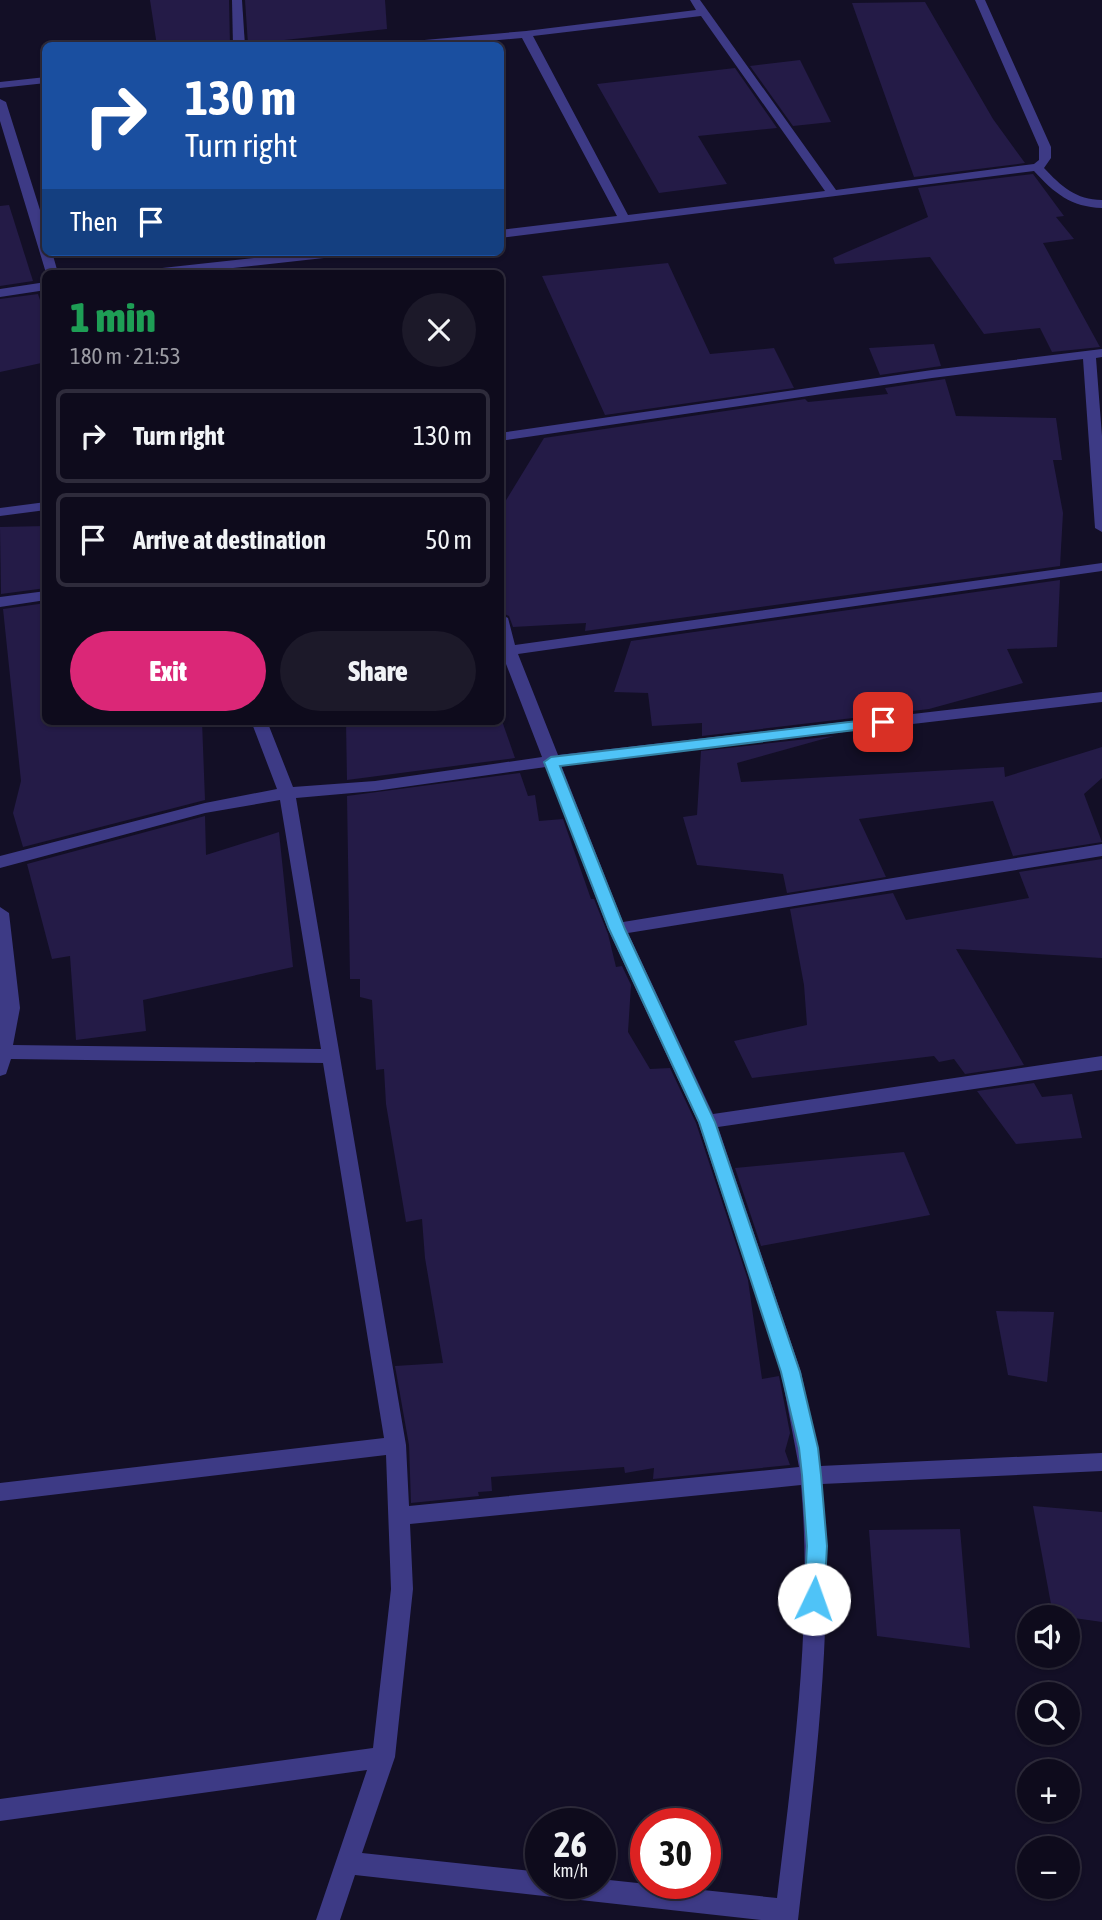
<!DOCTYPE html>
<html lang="en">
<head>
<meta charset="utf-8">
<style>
	body { margin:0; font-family:"Asap Condensed",sans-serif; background:#1c1929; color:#f1f3f6; height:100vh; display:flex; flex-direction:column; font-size:26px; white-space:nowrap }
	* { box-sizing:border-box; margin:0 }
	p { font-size:23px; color:#9b9ba3 }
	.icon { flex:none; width:38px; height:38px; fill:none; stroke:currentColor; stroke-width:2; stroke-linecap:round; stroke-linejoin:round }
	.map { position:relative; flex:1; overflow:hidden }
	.details { position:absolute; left:42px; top:270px; width:462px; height:455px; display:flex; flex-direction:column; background:#0e0b1c; border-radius:10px; box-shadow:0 2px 5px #0004,0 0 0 2px #2e2b3b }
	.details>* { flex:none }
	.top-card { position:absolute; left:42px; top:42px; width:462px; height:214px; border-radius:10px; box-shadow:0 2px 5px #0004,0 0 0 2px #2e2b3b; background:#1a4fa0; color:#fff; overflow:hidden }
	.controls { position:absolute; left:1017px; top:1605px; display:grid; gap:14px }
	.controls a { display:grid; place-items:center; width:63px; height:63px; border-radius:50%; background:#0e0b1c; box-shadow:0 2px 5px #0004,0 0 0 2px #2e2b3b; font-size:35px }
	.speed { position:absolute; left:525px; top:1808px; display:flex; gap:14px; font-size:35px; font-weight:700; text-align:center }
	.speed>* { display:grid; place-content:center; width:91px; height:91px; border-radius:50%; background:#0e0b1c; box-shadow:0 2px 5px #0004,0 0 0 2px #2e2b3b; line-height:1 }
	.speed small { font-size:18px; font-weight:400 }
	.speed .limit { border:10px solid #d22; background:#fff; color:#111 }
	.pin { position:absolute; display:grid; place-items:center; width:60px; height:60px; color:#fff; margin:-30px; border-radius:14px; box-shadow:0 4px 10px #0006 }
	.me { position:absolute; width:77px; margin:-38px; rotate:3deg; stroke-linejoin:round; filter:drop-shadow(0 0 5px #0008) }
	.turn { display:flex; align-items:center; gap:24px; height:147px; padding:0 28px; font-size:32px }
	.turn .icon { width:91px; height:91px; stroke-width:2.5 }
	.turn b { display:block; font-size:49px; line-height:60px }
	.then { display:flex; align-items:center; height:66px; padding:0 28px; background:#0003; gap:14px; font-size:26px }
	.round { display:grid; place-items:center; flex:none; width:74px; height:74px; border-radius:37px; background:#1c1929 }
	.headline { display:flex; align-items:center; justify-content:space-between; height:119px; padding:0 28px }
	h1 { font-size:42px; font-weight:800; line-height:52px; color:#1e9e55 }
	.cta { display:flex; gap:14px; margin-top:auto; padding:14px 28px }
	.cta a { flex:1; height:80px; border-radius:42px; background:#db2777; color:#fff; font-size:28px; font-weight:800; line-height:80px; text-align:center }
	.cta a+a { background:#1c1929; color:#f1f3f6 }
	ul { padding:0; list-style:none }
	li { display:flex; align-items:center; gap:21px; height:94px; margin:0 14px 10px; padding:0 14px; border:4px solid #2e2b3b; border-radius:10px }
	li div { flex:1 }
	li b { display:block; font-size:26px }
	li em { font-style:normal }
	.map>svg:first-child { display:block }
</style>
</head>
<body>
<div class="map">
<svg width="1102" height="1920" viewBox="0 0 1102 1920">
	<rect width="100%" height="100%" fill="#130f26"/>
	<g fill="#241b47">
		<path d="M150,0H229L230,46H157Z"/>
		<path d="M245,0H385L387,29L248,44Z"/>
		<path d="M925,2L993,119L1025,163L914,177L852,3Z"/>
		<path d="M800,60L831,122L793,126L750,66Z"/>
		<path d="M735,68L777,128L698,136L727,184L659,193L597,84Z"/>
		<path d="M1033,174L1064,216L1056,217L1074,239L1043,243L1100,347L1052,352L1040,328L984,334L930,257L835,264L833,258L928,217L918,188Z"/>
		<path d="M9,205L33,281L0,286V206Z"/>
		<path d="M668,263L710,354L774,348L794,388L605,415L542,276Z"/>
		<path d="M38,294L46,318V362L0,372V299Z"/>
		<path d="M934,344L941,366L880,375L869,348Z"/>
		<path d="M945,379L956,416L1056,418L1062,460H1053L1063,513L1060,566L585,631L586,623L513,627L509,616L500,612V510L544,438L805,399L808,402L888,394L885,388Z"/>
		<path d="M46,526V588L1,594L0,527Z"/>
		<path d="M1060,580L1057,647L1007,649L1023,683L929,709L702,736V723L652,726L648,693L614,692L631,641Z"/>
		<path d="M46,603V721H202L205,800L23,847L13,813L21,781L3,609Z"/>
		<path d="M346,721H502L515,758L347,780Z"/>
		<path d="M834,736L737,763L741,782L1004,767L1005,777L1102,747V778L1084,794L1102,842L1013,856L993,801L859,819L886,877L787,893L783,874L697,865L683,817L697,815L701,751Z"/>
		<path d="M520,773L528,796L535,795L539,821L563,819L591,899H594L608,934L616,967L622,966L631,985L628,1032L650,1069L670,1068L696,1123L748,1280L762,1379L779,1376L790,1433L785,1451L790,1465L653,1479L654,1468L625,1473L624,1467L491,1477L492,1491L478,1492L479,1496L411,1503L409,1445L395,1366L443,1363L425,1258L422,1219L406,1222L386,1104L384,1069L376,1070L372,1000L360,997V979H350L347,796Z"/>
		<path d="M205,816L206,855L279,832L293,967L143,1000L146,1031L76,1040L70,956L52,959L27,864Z"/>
		<path d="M1102,859V958L956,949L1024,1065L965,1074L954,1059L939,1062L934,1056L752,1078L734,1041L807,1025L804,985L790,909L893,893L906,920L1029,898L1019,872Z"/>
		<path d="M1034,1083L1042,1097L1072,1094L1082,1138L1016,1144L977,1091Z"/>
		<path d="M904,1152L930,1215L761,1246L735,1168Z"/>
		<path d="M996,1311L1054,1312L1047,1382L1008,1375Z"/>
		<path d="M1033,1506L1102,1512V1622L1053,1615Z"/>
		<path d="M960,1529L970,1648L877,1636L869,1530Z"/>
	</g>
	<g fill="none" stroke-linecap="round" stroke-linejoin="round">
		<g fill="#3d3a85" fill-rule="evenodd">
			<path d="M232,0H242L245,46H233Z"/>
			<path d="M690,0H700L836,190L1034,164L1039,160V147L975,0H985L1051,147V158L1044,168C1061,186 1076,200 1102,200V208C1071,207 1054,193 1034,171L500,238V230L617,216L522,38L433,46H385L390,43L526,31L696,10ZM701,16L825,191L628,215L533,36Z"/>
			<path d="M46,77V83L0,88V82Z"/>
			<path d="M0,99L6,102L46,229V252H52L58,273H46L0,121Z"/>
			<path d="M308,252H348L342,256L187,273H147L153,269Z"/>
			<path d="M46,282V290L0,297V289Z"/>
			<path d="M1102,349V357L1096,358L1102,436V532L1095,528L1083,359L932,378L500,441V433L932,370Z"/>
			<path d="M46,502V510L0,516V508Z"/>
			<path d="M1102,563V571L518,654L558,755L1102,692V702L561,765L623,922L1102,844V856L628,933L713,1114L1102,1056V1070L718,1127L801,1372L820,1466L1102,1453V1471L822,1484C835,1625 814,1779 798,1920H761L355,1875L340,1920H316L367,1770L0,1821V1799L373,1748L391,1589L386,1455L0,1501V1483L384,1438L323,1063L11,1059L6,1074L0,1076V907L9,913L20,1008L13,1045L321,1049L280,800L205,813L0,868V856L205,803L277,789L251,721H267L293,787L375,781L542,757L501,651L500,614L508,618L515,645ZM546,767L608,929L698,1122L781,1372L799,1467L409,1506L406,1445L296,798L375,791ZM801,1485C813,1619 793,1765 777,1898L600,1879V1883H541V1872L362,1853L395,1757L413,1589L410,1524Z"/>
			<path d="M46,591V600L0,607V597Z"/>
		</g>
	</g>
	<path fill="#4fc3f7" stroke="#337fa1" stroke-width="2" d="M883,718L891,722L888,726L560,766L625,929L715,1122L800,1372L818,1448L821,1475L827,1546L824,1599L821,1606L814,1608L807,1606L804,1599L807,1546L802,1475L799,1448L781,1372L699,1122L609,929L544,762L551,757Z"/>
</svg>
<div class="controls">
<a><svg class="icon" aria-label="sound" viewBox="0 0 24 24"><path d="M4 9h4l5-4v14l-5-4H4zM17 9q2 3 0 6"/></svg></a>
<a><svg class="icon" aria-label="search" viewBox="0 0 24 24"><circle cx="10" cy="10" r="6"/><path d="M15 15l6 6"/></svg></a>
<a>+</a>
<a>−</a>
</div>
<div class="speed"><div>26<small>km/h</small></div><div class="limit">30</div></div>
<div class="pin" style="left:883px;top:722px;background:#d93025"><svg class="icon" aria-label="arrive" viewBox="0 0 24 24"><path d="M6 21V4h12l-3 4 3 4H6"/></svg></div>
<svg class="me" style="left:814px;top:1599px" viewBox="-20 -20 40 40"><circle r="19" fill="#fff"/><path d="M0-13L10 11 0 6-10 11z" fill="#4fc3f7"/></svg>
<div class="top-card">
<div class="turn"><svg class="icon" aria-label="right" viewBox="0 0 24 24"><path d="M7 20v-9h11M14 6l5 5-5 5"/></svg><div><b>130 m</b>Turn right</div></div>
<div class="then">Then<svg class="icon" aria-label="arrive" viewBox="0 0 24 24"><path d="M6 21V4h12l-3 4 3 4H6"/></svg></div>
</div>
<section class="details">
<div class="headline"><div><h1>1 min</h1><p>180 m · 21:53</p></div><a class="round"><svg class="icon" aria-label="close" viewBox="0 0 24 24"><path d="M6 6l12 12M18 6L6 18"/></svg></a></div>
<ul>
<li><svg class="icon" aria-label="right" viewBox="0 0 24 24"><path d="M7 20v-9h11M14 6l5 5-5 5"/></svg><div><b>Turn right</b></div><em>130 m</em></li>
<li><svg class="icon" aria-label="arrive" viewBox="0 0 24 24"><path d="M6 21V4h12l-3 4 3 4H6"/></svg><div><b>Arrive at destination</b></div><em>50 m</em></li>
</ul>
<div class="cta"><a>Exit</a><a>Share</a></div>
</section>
</div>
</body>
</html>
